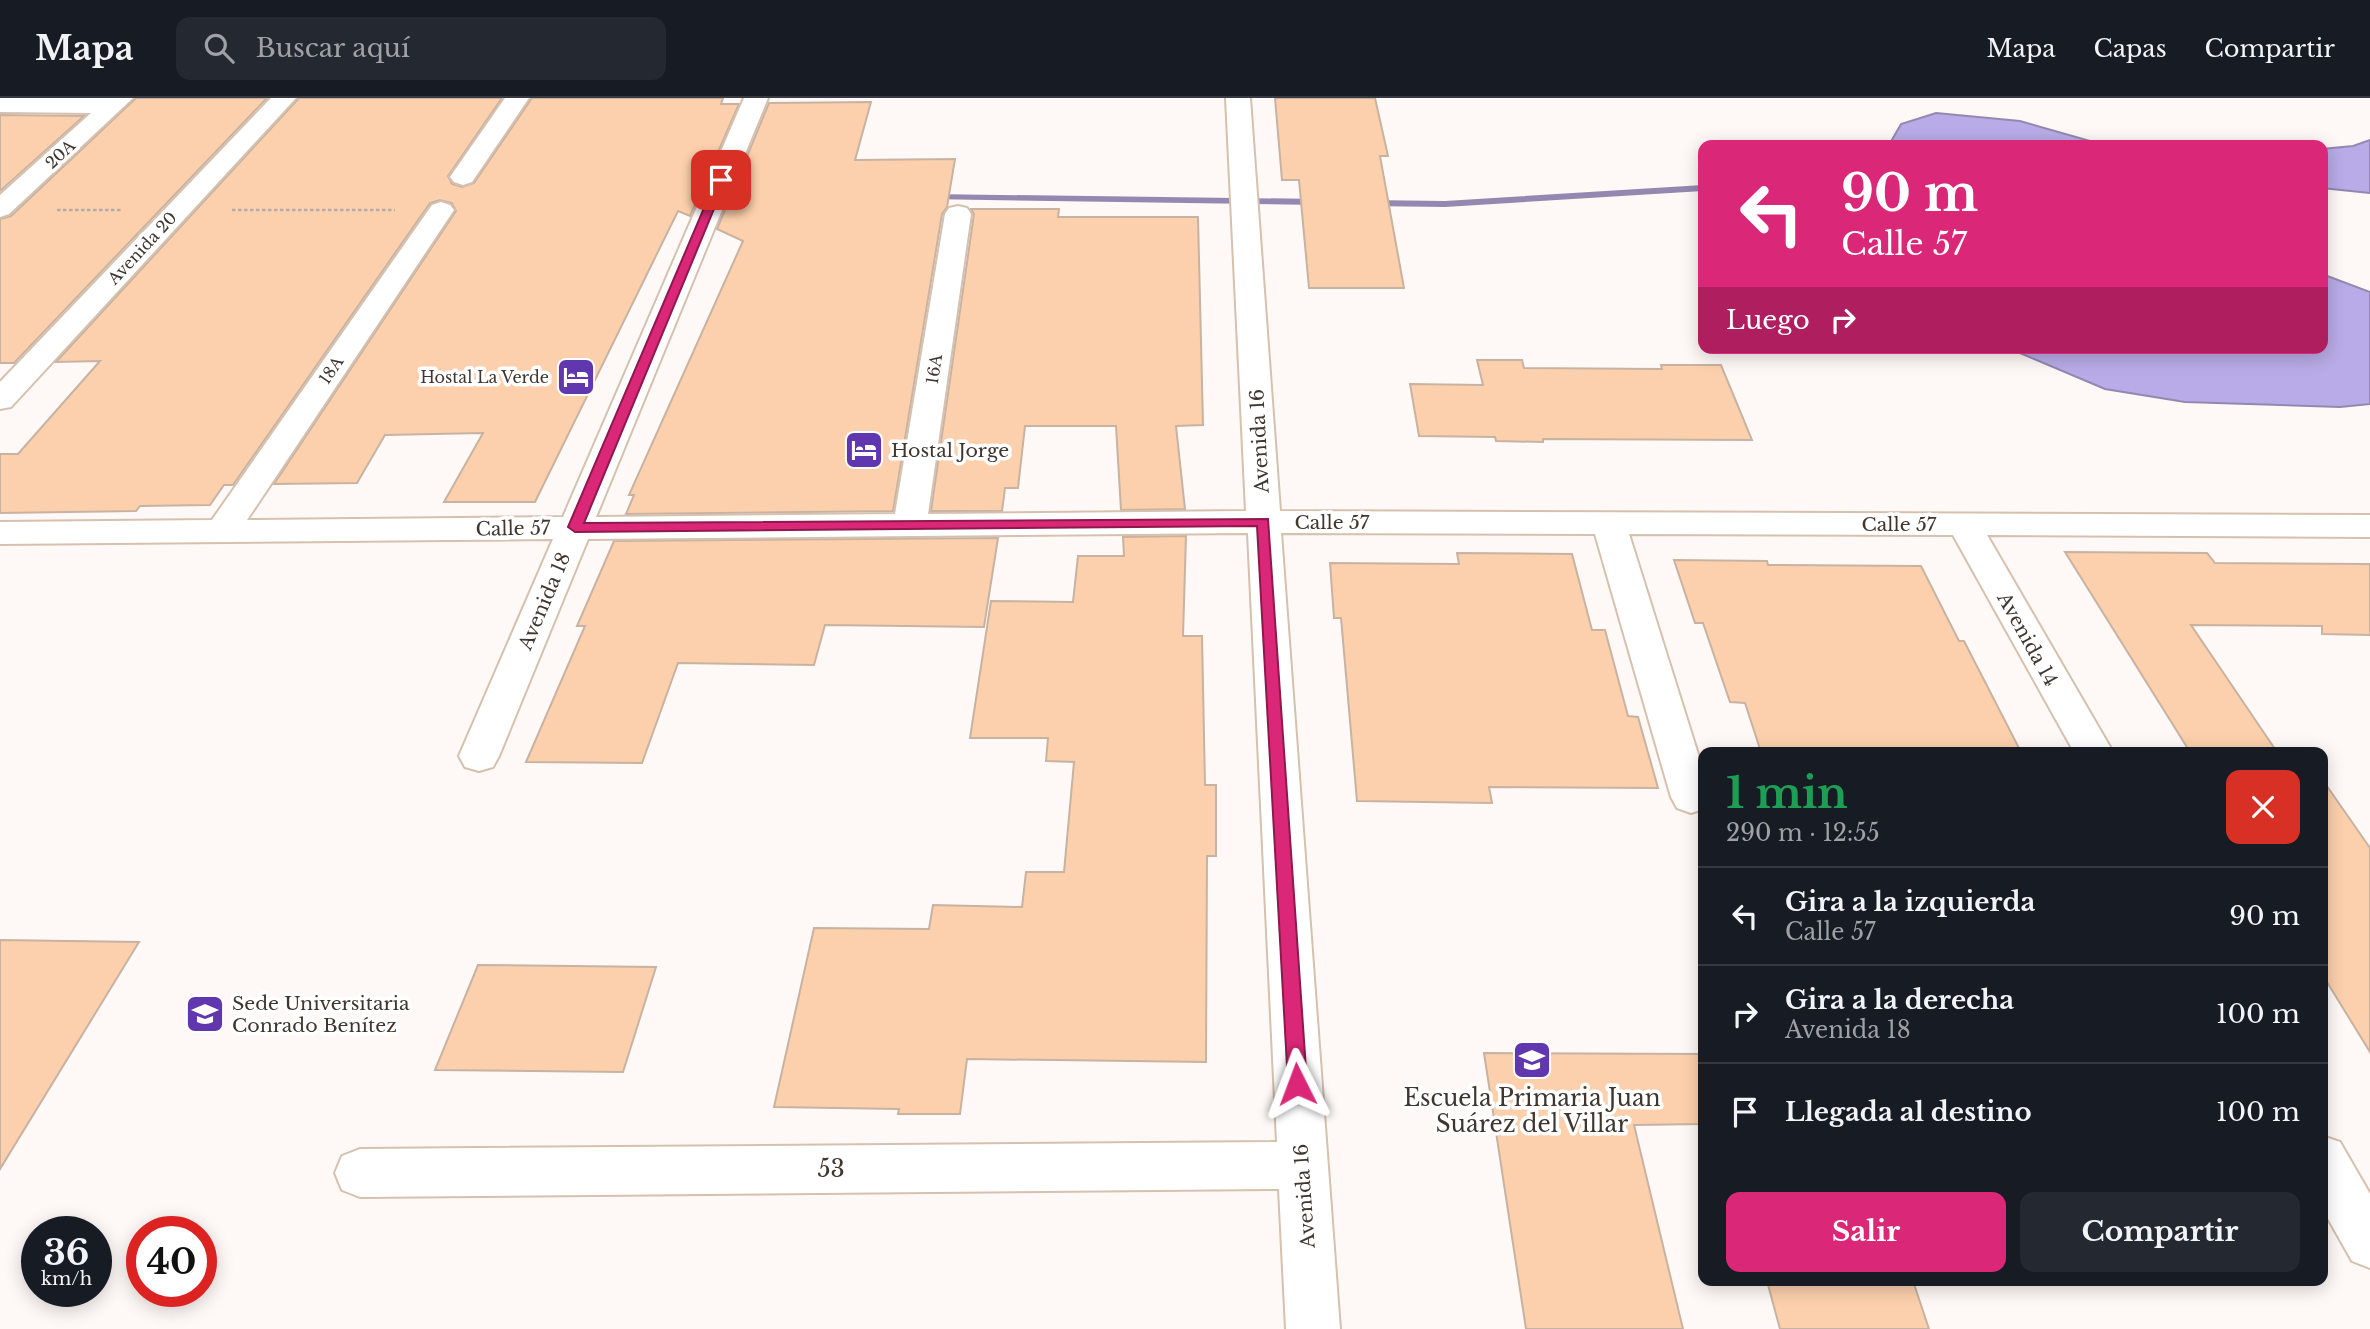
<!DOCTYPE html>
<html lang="es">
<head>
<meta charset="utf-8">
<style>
	body { margin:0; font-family:"Libre Baskerville",serif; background:#242831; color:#f1f3f6; height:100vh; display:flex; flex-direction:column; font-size:26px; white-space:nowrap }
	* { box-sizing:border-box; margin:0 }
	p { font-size:23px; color:#9ea1a6 }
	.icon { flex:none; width:38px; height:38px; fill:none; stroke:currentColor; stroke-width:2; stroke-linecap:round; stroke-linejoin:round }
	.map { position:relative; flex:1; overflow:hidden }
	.panel { position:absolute; left:1698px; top:649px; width:630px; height:539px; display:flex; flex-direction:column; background:#171b24; border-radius:14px; box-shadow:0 4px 18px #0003 }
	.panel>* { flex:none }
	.top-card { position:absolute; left:1698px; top:42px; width:630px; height:214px; border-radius:14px; box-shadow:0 4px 18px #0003; background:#db2777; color:#fff; overflow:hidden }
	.speed { position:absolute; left:21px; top:1118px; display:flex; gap:14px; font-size:35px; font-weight:700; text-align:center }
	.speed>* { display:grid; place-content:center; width:91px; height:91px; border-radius:50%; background:#171b24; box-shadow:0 4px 18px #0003; line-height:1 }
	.speed small { font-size:18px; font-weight:400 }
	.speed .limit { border:10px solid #d22; background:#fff; color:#111 }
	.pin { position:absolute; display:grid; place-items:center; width:60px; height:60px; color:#fff; margin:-30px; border-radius:14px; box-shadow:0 4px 10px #0006 }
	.me { position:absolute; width:77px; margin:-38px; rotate:357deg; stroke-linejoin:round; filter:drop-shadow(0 0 5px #0008) }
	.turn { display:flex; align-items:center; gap:24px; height:147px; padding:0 28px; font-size:32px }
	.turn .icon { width:91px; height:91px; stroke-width:2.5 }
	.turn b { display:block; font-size:49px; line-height:60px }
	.then { display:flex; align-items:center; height:66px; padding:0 28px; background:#0003; gap:14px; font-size:26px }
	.round { display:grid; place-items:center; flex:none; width:74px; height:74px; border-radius:14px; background:#242831 }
	.headline { display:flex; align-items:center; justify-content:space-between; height:119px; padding:0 28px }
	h1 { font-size:42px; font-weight:700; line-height:52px; color:#1e9e55 }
	.action { display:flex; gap:14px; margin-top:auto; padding:14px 28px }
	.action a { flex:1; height:80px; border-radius:14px; background:#db2777; color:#fff; font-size:28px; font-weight:700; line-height:80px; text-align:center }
	.action a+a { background:#242831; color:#f1f3f6 }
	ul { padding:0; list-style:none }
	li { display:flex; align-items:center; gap:21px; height:98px; padding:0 28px; border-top:2px solid #363941 }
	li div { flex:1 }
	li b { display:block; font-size:26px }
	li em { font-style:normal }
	header { display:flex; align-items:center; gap:42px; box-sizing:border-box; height:98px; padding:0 35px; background:#171b24; border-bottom:2px solid #363941 }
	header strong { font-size:33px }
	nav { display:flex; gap:38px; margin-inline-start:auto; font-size:24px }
	.search { width:490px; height:63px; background:#242831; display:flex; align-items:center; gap:18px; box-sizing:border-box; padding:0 24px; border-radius:14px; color:#9ea1a6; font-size:26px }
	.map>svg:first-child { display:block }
</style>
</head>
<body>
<header>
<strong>Mapa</strong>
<div class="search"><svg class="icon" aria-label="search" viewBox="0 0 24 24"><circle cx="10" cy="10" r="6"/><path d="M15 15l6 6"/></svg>Buscar aquí</div>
<nav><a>Mapa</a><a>Capas</a><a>Compartir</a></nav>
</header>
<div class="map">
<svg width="2370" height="1231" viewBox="0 0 2370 1231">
	<rect width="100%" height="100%" fill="#fef9f6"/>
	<g fill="#b8abe7" stroke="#9488b0" stroke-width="2">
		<path d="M1936,15L2020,23L2104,47H1889L1901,26Z"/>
		<path d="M2370,42V95L2322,90V51L2353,48Z"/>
		<path d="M2322,176L2370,194V306L2340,309L2185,304L2105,291L2008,250H2322Z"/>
	</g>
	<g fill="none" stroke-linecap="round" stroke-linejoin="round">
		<g fill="#9488b0" fill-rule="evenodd">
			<path d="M1703,87V93L1445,109L1367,108L1362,105L1367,102L1445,103Z"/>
			<path d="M929,96L1320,101L1325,104L1320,107L925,101V97Z"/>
		</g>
	</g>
	<g fill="#fcd0ac" stroke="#c8b2a1" stroke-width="2">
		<path d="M136,0H267L14,265H0V121L11,118Z"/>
		<path d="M299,0H502L448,78L452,86L462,89L474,85L532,0H723L721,6H739L690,118L678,113L535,404H444L483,335L385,337L357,385L274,386L456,113L452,105L440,102L430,105L233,387H224L210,407L140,408L136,413L0,415V356H18L100,263L56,264Z"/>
		<path d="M1275,0H1375L1388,58H1380L1404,190H1309L1299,82H1282Z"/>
		<path d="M871,4L855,62L955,61L947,109L942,116L893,413L626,416L634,397H629L743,143L717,131L769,5Z"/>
		<path d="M0,17L84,18L0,93Z"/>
		<path d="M971,111H1059L1058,119H1198L1203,327L1176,328L1185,411L1121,412L1116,328H1025L1018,390H1005L1002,413H931L974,116Z"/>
		<path d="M1477,262H1522L1524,270L1662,271L1661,267H1721L1752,342L1543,341V344L1496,343L1495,339L1419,338L1410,286L1483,287Z"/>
		<path d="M1186,438L1183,538H1202L1205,687H1216V758H1207L1206,964L967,961L960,1016H898L899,1011L774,1009L814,830L929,831L933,807L1022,809L1026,774H1064L1074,664L1046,663L1048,640H970L991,503L1073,504L1078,458H1124L1123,439Z"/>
		<path d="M998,440L984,529L825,527L814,567L678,565L642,665L526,664L585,528H577L614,443Z"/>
		<path d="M2065,454L2207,455L2215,465L2370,466V537L2322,536V528L2191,527L2277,654H2190Z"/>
		<path d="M1457,455L1572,456L1592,532H1605L1628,618L1638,619L1658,690L1489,689L1492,705L1357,703L1341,520H1334L1330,465L1459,466Z"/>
		<path d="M1674,462L1767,463L1768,467L1921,468L1959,543H1964L2021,654H1761L1745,605L1730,604L1703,525H1695Z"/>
		<path d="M2322,681L2370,750V954L2322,876Z"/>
		<path d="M0,842L139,844L0,1071Z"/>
		<path d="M478,867L656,869L623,974L435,972Z"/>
		<path d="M1484,955L1703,956V1026L1634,1027L1683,1231H1526Z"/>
		<path d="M1767,1183H1913L1929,1231H1780Z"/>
	</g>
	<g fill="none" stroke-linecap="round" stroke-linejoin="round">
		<g stroke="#d6c0ae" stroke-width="4">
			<g id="minor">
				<path d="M0,0H133L9,116L0,119V97L91,15L0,14Z"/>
				<path d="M271,0H296L11,309L0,311V284Z"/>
				<path d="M505,0H529L472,84L463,87L454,84L450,79Z"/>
				<path d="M744,0H768L596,419L895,416L945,116L949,110L958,108L967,110L971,116L928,416L1246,413L1226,0H1250L1280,413L2370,417V439L1987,437L2113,654H2074L1953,437L1629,436L1703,672V711L1691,715L1677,710L1671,699L1595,436L1281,435L1340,1231H1286L1279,1091L360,1099L342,1092L335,1075L342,1058L360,1051L1277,1044L1248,435L588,441L499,658L493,669L479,673L465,669L459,658L553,441L0,446V424L212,422L432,107L441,104L450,107L454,112L247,422L563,419Z"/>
				<path d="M2322,1038L2340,1044L2370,1096V1170L2352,1163L2322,1110Z"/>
			</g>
		</g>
		<g stroke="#b2aba7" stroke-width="2.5" stroke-dasharray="3.5 2.5" stroke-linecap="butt">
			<path d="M57,112H122"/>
			<path d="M232,112H395"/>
		</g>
		<use href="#minor" fill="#fff" fill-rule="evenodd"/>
	</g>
	<path fill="#db2777" stroke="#8e194d" stroke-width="2" d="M721,79L726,82L584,425L1268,421L1307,986L1304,993L1297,995L1290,993L1288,986L1257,428L575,434L568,429L716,82Z"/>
	<defs>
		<g id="hotel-square" transform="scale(2.0125)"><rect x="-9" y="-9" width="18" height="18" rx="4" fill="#6037af" stroke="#fff"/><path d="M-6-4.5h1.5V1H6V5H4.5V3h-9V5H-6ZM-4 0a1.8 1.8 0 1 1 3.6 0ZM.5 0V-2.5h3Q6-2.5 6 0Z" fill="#fff"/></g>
		<g id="university-square" transform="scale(2.0125)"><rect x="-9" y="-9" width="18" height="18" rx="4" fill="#6037af" stroke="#fff"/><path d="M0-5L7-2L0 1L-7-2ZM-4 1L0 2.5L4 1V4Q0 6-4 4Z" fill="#fff"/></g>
		<g id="school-square" transform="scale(2.0125)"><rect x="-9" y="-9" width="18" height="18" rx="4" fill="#6037af" stroke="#fff"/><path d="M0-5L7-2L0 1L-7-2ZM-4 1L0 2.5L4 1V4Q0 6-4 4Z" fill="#fff"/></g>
	</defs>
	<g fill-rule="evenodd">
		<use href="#hotel-square" x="576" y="279"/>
		<use href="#hotel-square" x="864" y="352"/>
		<use href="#university-square" x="205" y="916"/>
		<use href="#school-square" x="1532" y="962"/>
	</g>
	<g text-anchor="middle" stroke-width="7" stroke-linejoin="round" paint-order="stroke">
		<g font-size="16" fill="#3f362f" stroke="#fff">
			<text transform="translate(60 56) rotate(-43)" y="6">20A</text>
			<text transform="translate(142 150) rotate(-47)" y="6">Avenida 20</text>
			<text transform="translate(934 271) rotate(-81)" y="6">16A</text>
			<text transform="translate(331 272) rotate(-56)" y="6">18A</text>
		</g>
		<g font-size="16" fill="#3f362f" stroke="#fff" text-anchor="end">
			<text x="549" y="285">Hostal La Verde</text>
		</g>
		<g font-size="19" fill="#3f362f" stroke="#fff">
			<text transform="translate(1259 343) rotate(-93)" y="7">Avenida 16</text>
			<text x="1332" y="431">Calle 57</text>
			<text x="1899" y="433">Calle 57</text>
			<text transform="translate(513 430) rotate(-1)" y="7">Calle 57</text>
			<text transform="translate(544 503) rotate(-67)" y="7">Avenida 18</text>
			<text transform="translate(2028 541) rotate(61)" y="7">Avenida 14</text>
			<text transform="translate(1304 1098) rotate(-94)" y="7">Avenida 16</text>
		</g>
		<g font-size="19" fill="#3f362f" stroke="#fff" text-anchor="start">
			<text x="891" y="359">Hostal Jorge</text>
			<text x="232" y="912">Sede Universitaria<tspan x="232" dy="22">Conrado Benítez</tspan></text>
		</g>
		<g font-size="23" fill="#3f362f" stroke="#fff">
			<text x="1532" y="1008">Escuela Primaria Juan<tspan x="1532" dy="26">Suárez del Villar</tspan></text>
		</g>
		<g font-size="23" fill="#3f362f" stroke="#fff">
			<text x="831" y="1079">53</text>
		</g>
	</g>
</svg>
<div class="speed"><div>36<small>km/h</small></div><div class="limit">40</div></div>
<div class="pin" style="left:721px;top:82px;background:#d93025"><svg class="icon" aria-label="arrive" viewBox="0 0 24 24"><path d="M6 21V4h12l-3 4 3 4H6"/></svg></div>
<svg class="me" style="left:1297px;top:986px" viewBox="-20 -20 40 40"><path d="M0-17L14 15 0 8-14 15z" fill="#db2777" stroke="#fff" stroke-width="4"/></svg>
<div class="top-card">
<div class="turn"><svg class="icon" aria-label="left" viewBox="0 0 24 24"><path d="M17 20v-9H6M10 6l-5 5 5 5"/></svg><div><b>90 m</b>Calle 57</div></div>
<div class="then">Luego<svg class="icon" aria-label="right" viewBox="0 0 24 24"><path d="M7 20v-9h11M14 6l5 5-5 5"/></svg></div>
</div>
<section class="panel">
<div class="headline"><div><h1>1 min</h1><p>290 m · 12:55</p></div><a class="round" style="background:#d93025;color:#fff"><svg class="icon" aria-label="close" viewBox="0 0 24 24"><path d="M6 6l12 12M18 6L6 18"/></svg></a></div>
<ul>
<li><svg class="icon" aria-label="left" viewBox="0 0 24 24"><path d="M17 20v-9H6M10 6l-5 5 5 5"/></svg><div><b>Gira a la izquierda</b><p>Calle 57</p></div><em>90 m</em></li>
<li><svg class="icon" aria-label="right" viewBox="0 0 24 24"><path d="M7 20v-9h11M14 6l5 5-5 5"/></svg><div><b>Gira a la derecha</b><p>Avenida 18</p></div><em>100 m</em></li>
<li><svg class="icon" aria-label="arrive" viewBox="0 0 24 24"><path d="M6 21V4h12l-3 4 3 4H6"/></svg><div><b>Llegada al destino</b></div><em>100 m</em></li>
</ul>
<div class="action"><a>Salir</a><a>Compartir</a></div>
</section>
</div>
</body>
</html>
